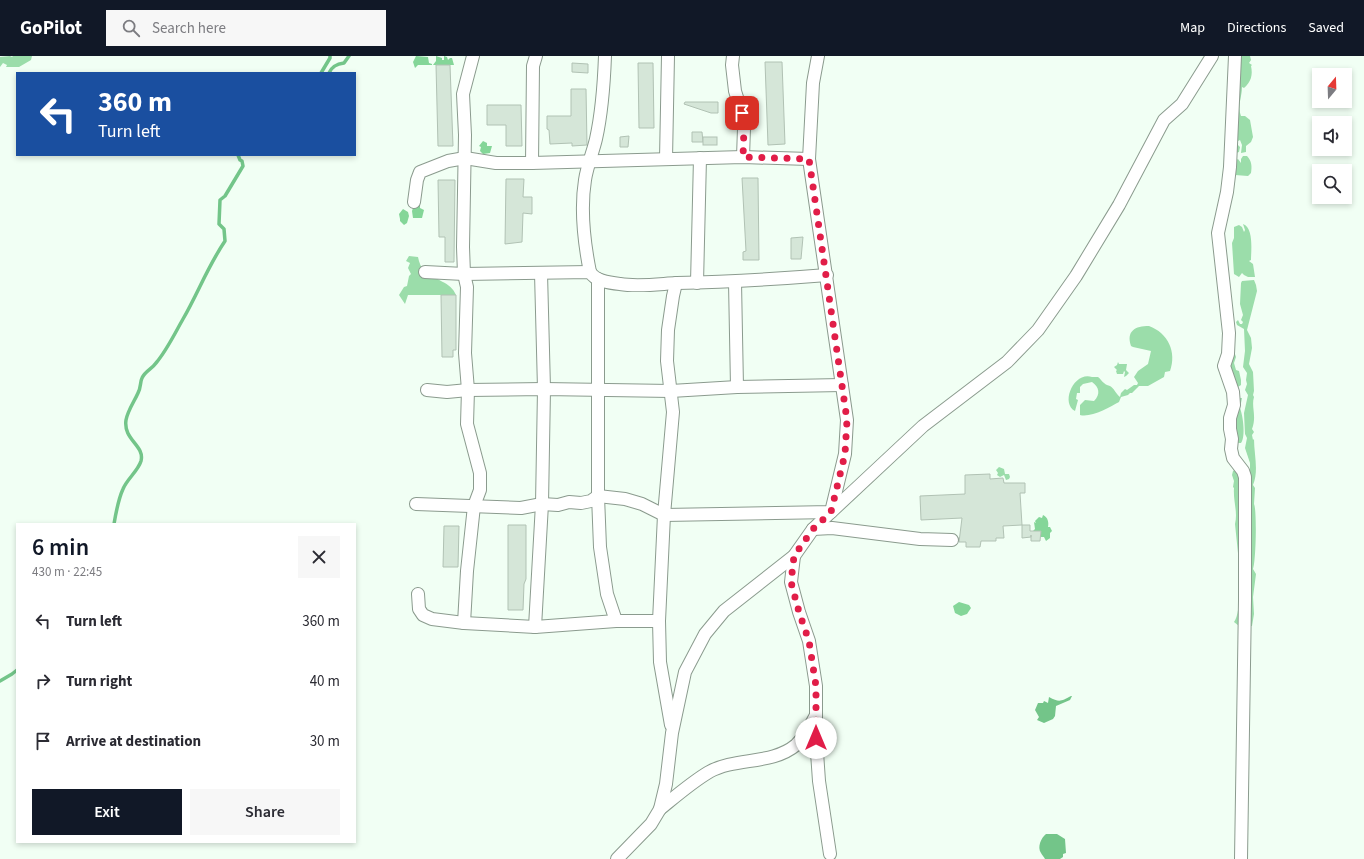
<!DOCTYPE html>
<html lang="en">
<head>
<meta charset="utf-8">
<style>
	body { margin:0; font-family:"Source Sans 3",sans-serif; background:#f7f7f7; color:#2b2b33; height:100vh; display:flex; flex-direction:column; font-size:15px; white-space:nowrap }
	* { box-sizing:border-box; margin:0 }
	p { font-size:13px; color:#7c7c81 }
	.icon { flex:none; width:22px; height:22px; fill:none; stroke:currentColor; stroke-width:2; stroke-linecap:round; stroke-linejoin:round }
	.map { position:relative; flex:1; overflow:hidden }
	.side { position:absolute; left:16px; top:467px; width:340px; height:320px; display:flex; flex-direction:column; background:#fff; border-radius:0px; box-shadow:0 2px 6px #0003 }
	.side>* { flex:none }
	.hud { position:absolute; left:16px; top:16px; width:340px; height:84px; border-radius:0px; box-shadow:0 2px 6px #0003; background:#1a4fa0; color:#fff; overflow:hidden }
	.needle { width:26px; rotate:19deg }
	.controls { position:absolute; left:1312px; top:12px; display:grid; gap:8px }
	.controls a { display:grid; place-items:center; width:40px; height:40px; border-radius:0px; background:#fff; box-shadow:0 2px 6px #0003; font-size:20px }
	.pin { position:absolute; display:grid; place-items:center; width:34px; height:34px; color:#fff; margin:-17px; border-radius:8px; box-shadow:0 2px 6px #0006 }
	.me { position:absolute; width:44px; margin:-22px; rotate:0deg; stroke-linejoin:round; filter:drop-shadow(0 0 3px #0008) }
	.turn { display:flex; align-items:center; gap:14px; height:84px; padding:0 16px; font-size:18px }
	.turn .icon { width:52px; height:52px; stroke-width:2.5 }
	.turn b { display:block; font-size:28px; line-height:34px }
	.round { display:grid; place-items:center; flex:none; width:42px; height:42px; border-radius:0px; background:#f7f7f7 }
	.summary { display:flex; align-items:center; justify-content:space-between; height:68px; padding:0 16px }
	h1 { font-size:24px; font-weight:600; line-height:30px; color:#111827 }
	.button { display:flex; gap:8px; margin-top:auto; padding:8px 16px }
	.button a { flex:1; height:46px; border-radius:0px; background:#111827; color:#fff; font-size:16px; font-weight:600; line-height:46px; text-align:center }
	.button a+a { background:#f7f7f7; color:#2b2b33 }
	ul { padding:0; list-style:none }
	li { display:flex; align-items:center; gap:12px; height:60px; padding:0 16px }
	li div { flex:1 }
	li b { display:block; font-size:15px }
	li em { font-style:normal }
	header { display:flex; align-items:center; gap:24px; box-sizing:border-box; height:56px; padding:0 20px; background:#111827; color:#fff }
	header strong { font-size:19px }
	nav { display:flex; gap:22px; margin-inline-start:auto; font-size:14px }
	.search { width:280px; height:36px; background:#f7f7f7; display:flex; align-items:center; gap:10px; box-sizing:border-box; padding:0 14px; border-radius:0px; color:#7c7c81; font-size:15px }
	.map>svg:first-child { display:block }
</style>
</head>
<body>
<header>
<strong>GoPilot</strong>
<div class="search"><svg class="icon" aria-label="search" viewBox="0 0 24 24"><circle cx="10" cy="10" r="6"/><path d="M15 15l6 6"/></svg>Search here</div>
<nav><a>Map</a><a>Directions</a><a>Saved</a></nav>
</header>
<div class="map">
<svg width="1364" height="803" viewBox="0 0 1364 803">
	<rect width="100%" height="100%" fill="#f1fff4"/>
	<g fill="#9bddaa">
		<path d="M10,0L12,1L13,0H32L31,4L19,11H6L7,9L3,7L0,11V1Z"/>
		<path d="M1239,0H1250L1251,4L1249,7L1252,9L1251,10C1253,19 1251,26 1244,32L1242,31C1242,41 1237,50 1241,60H1245L1250,64L1253,81L1251,86L1246,90V96L1241,97L1242,89L1240,84L1238,85L1237,88L1240,91L1239,96L1236,97L1240,22Z"/>
		<path d="M1243,100H1247C1252,105 1252,111 1251,117L1248,120L1235,119L1234,118L1235,105L1238,103L1241,107V103Z"/>
		<path d="M1243,168C1254,172 1251,195 1251,204L1249,205L1253,208L1255,221H1248L1244,219L1242,217L1239,221L1234,218L1232,187L1234,182V171L1239,169L1242,171L1244,176L1245,174Z"/>
		<path d="M409,200L418,201C419,206 421,212 425,216C435,224 451,226 456,239H408L405,248L399,239L404,231L407,230L409,220L411,218L408,212L410,207L406,205Z"/>
		<path d="M1254,224L1256,229L1257,235L1247,274L1251,282L1252,292L1249,308L1253,316L1254,335L1253,339L1254,341C1251,351 1257,360 1252,373L1254,376L1252,379L1253,384L1254,383C1254,398 1259,415 1253,429L1255,432L1254,448C1257,454 1256,505 1253,513L1256,518L1253,541L1254,558L1252,570H1250L1249,419L1250,417V407L1245,392L1247,382L1245,378L1244,357L1248,339L1245,334L1247,328L1246,324L1247,317L1243,311L1245,295L1244,273L1237,269L1236,266L1238,264L1240,268H1242L1243,266L1241,264L1243,259L1240,248L1241,227L1242,225Z"/>
		<path d="M1149,270C1168,277 1177,296 1170,315L1165,316L1164,321L1148,330H1139L1132,337H1130L1128,339L1121,341L1119,346C1110,351 1091,362 1080,359V349L1085,344L1094,345C1101,338 1099,331 1092,326L1083,328L1080,331V337H1077L1076,343L1078,344L1075,355C1060,347 1074,315 1092,321C1093,321 1096,321 1098,321C1100,322 1102,326 1104,327C1106,329 1108,329 1110,330C1114,332 1116,338 1120,341L1121,337L1125,333L1127,334L1134,329H1137L1138,327L1134,321L1138,315L1148,308L1151,295L1133,291L1131,290C1126,275 1135,270 1149,270Z"/>
		<path d="M1234,295L1236,301L1234,307L1236,314L1239,315L1241,324V329L1238,331V333L1235,326L1236,325L1228,309Z"/>
		<path d="M1118,306L1119,308H1127L1126,314L1129,317L1126,320L1124,321L1125,316L1124,315L1123,318H1117L1116,315L1117,314L1114,311L1117,309Z"/>
		<path d="M1238,339L1240,342H1242L1241,347L1239,350C1243,357 1246,381 1241,387H1238L1232,362Z"/>
		<path d="M999,411L1004,413L1005,418H1009L1010,421L1009,423L1006,424L1004,419L1000,421L997,419L998,417L996,414Z"/>
		<path d="M1236,413L1242,419L1239,570L1234,566C1241,556 1239,529 1238,516L1239,512L1238,509L1239,507L1235,468C1238,456 1233,445 1234,432L1233,431L1234,425L1232,419L1233,415Z"/>
	</g>
	<g fill="#84d698">
		<path d="M416,0L428,1L429,7L432,8V9H418L415,12L413,6Z"/>
		<path d="M436,0L442,2V4H444V0L447,1L448,4L450,2H452L454,9H433L436,5Z"/>
		<path d="M483,85L487,87V90H492L490,97L483,98L480,95L481,91L479,90Z"/>
		<path d="M414,149H420V152L424,154L422,162H413L412,155Z"/>
		<path d="M403,153L408,156L409,160L407,167L404,169L400,165V163L399,158Z"/>
		<path d="M1043,459C1048,461 1049,467 1048,471H1050L1052,475L1050,477V482L1046,485L1044,481H1039L1041,478L1040,476L1034,477L1033,475L1035,473L1034,466L1036,467L1035,465L1039,461L1042,462Z"/>
		<path d="M959,546L969,549L971,552L967,558L961,560L955,557L953,550Z"/>
	</g>
	<g fill="#73c589">
		<path d="M1071,640H1072L1070,644L1056,650L1055,660L1053,663L1044,667L1037,664L1039,661L1035,654L1038,647H1043L1044,645L1048,647L1049,641C1060,647 1061,645 1071,640Z"/>
		<path d="M1046,778H1057L1065,783L1066,797L1063,798V801L1060,803H1045C1044,801 1042,799 1041,797C1037,791 1041,782 1046,778Z"/>
	</g>
	<g fill="none" stroke-linecap="round" stroke-linejoin="round">
		<g stroke="#73c589" stroke-width="3.5">
			<path d="M321,17L330,2V0"/>
			<path d="M329,17C332,10 337,8 344,7L349,0"/>
			<path d="M114,468C116,456 118,444 123,433C127,423 138,415 141,405C145,389 123,384 126,364C128,354 134,346 138,337C141,332 140,326 142,322C145,315 152,313 156,307C167,294 175,277 183,263C198,237 208,210 225,185L224,173L219,168L220,144L225,140L243,110L242,105L240,104L238,99"/>
			<path d="M0,625L12,618L17,614"/>
		</g>
	</g>
	<g fill="#d5e6d8" stroke="#b1c2b4">
		<path d="M765,6H782L785,88L768,89Z"/>
		<path d="M572,7L588,8V17L572,16Z"/>
		<path d="M638,7H653L654,72H639Z"/>
		<path d="M436,9H450L453,90H438Z"/>
		<path d="M571,33H586L587,89L572,90V87L550,88L549,74L547,73V60H571Z"/>
		<path d="M685,46H718V57H711L684,48Z"/>
		<path d="M487,49H521L522,90H506V69H487Z"/>
		<path d="M692,76H702L703,86H692Z"/>
		<path d="M629,80L628,91H620V81Z"/>
		<rect x="703" y="81" width="14" height="8"/>
		<path d="M742,122H758L759,204H743V196L746,195Z"/>
		<path d="M506,123H524L523,141H532V158L523,157L522,186L505,188Z"/>
		<path d="M438,124H455L454,206H445V181H439Z"/>
		<path d="M803,181L801,203H791V182Z"/>
		<path d="M441,239H456V294H453V301H442Z"/>
		<path d="M990,418V423L1003,422L1004,427H1025V437H1020L1022,469L1003,470L1004,482H996V485H981L980,491H966V486H959L962,462L921,464L920,440L965,438V419Z"/>
		<path d="M508,469H526V523L524,528L523,554H508Z"/>
		<path d="M1022,469H1030V475H1041L1040,485H1031V479V481L1022,482Z"/>
		<path d="M444,470H459L458,511H443Z"/>
	</g>
	<g fill="none" stroke-linecap="round" stroke-linejoin="round">
		<g stroke="#8b9b8e" stroke-width="14">
			<g id="minor">
				<path d="M733,0L732,9L735,35L742,57L744,72L743,101"/>
				<path d="M1235,0L1230,111L1227,136L1218,177L1229,277L1228,298L1224,310L1233,336L1234,349L1230,362V373L1232,383L1231,393L1233,402L1243,415L1245,421V544L1241,803"/>
				<path d="M666,103L668,0"/>
				<path d="M532,107L533,10L536,0"/>
				<path d="M414,146L417,124L420,116L448,105L465,102L496,107H532L743,101L809,103"/>
				<path d="M425,216L464,218L590,216C595,225 610,227 620,228C638,231 659,228 677,227C727,226 777,223 827,219"/>
				<path d="M590,216C584,186 580,155 585,124C587,110 593,96 596,83C602,56 604,27 605,0"/>
				<path d="M598,223V440L600,491L607,538L616,565"/>
				<path d="M735,226L737,331"/>
				<path d="M697,227L700,102"/>
				<path d="M427,334L447,336L468,334L544,333L671,335L737,331L842,329"/>
				<path d="M416,448L521,452L542,448L558,449L569,446L581,447L591,445L598,440L625,443L642,448L664,459L831,456L923,370L1007,306L1038,274L1076,220L1119,149L1164,64L1182,48L1212,0"/>
				<path d="M813,473L832,472L920,483L952,484"/>
				<path d="M794,500L791,526L799,556L809,585L816,630V682L819,725L830,798"/>
				<path d="M418,538L419,553L423,559L432,563L464,567L535,571L616,565H659L660,606L671,669"/>
				<path d="M659,565L664,459L673,356L667,305L668,274L673,240L676,227"/>
				<path d="M464,567L467,515L474,450L480,434V417L467,368L468,334L465,297L467,231L464,218L463,191L465,79L463,38L473,0"/>
				<path d="M535,571L542,448L544,333L541,217"/>
				<path d="M660,753C676,740 692,726 709,716C736,701 772,709 796,689C804,681 810,671 815,661"/>
				<path d="M617,803L651,768L660,753L666,728L672,677L685,616L705,578L724,555L794,500L813,473L831,456L845,398L847,364L809,103L813,27L818,0"/>
			</g>
		</g>
		<use href="#minor" stroke="#fff" stroke-width="12"/>
	</g>
	<g fill="none" stroke-linecap="round" stroke-linejoin="round">
		<path stroke="#e11d48" stroke-width="7" stroke-dasharray="0 12.6" d="M742,57L744,72L743,101L809,103L847,364L845,398L831,456L813,473L794,500L791,526L799,556L809,585L816,630V682"/>
	</g>
</svg>
<div class="controls">
<a><svg class="needle" viewBox="-14 -14 28 28"><path d="M0-13l5 13h-10z" fill="#e53935"/><path d="M0 13l5-13h-10z" fill="#7c7c81"/></svg></a>
<a><svg class="icon" aria-label="sound" viewBox="0 0 24 24"><path d="M4 9h4l5-4v14l-5-4H4zM17 9q2 3 0 6"/></svg></a>
<a><svg class="icon" aria-label="search" viewBox="0 0 24 24"><circle cx="10" cy="10" r="6"/><path d="M15 15l6 6"/></svg></a>
</div>
<div class="pin" style="left:742px;top:57px;background:#d93025"><svg class="icon" aria-label="arrive" viewBox="0 0 24 24"><path d="M6 21V4h12l-3 4 3 4H6"/></svg></div>
<svg class="me" style="left:816px;top:682px" viewBox="-20 -20 40 40"><circle r="19" fill="#fff"/><path d="M0-13L10 11 0 6-10 11z" fill="#e11d48"/></svg>
<div class="hud">
<div class="turn"><svg class="icon" aria-label="left" viewBox="0 0 24 24"><path d="M17 20v-9H6M10 6l-5 5 5 5"/></svg><div><b>360 m</b>Turn left</div></div>
</div>
<section class="side">
<div class="summary"><div><h1>6 min</h1><p>430 m · 22:45</p></div><a class="round"><svg class="icon" aria-label="close" viewBox="0 0 24 24"><path d="M6 6l12 12M18 6L6 18"/></svg></a></div>
<ul>
<li><svg class="icon" aria-label="left" viewBox="0 0 24 24"><path d="M17 20v-9H6M10 6l-5 5 5 5"/></svg><div><b>Turn left</b></div><em>360 m</em></li>
<li><svg class="icon" aria-label="right" viewBox="0 0 24 24"><path d="M7 20v-9h11M14 6l5 5-5 5"/></svg><div><b>Turn right</b></div><em>40 m</em></li>
<li><svg class="icon" aria-label="arrive" viewBox="0 0 24 24"><path d="M6 21V4h12l-3 4 3 4H6"/></svg><div><b>Arrive at destination</b></div><em>30 m</em></li>
</ul>
<div class="button"><a>Exit</a><a>Share</a></div>
</section>
</div>
</body>
</html>
